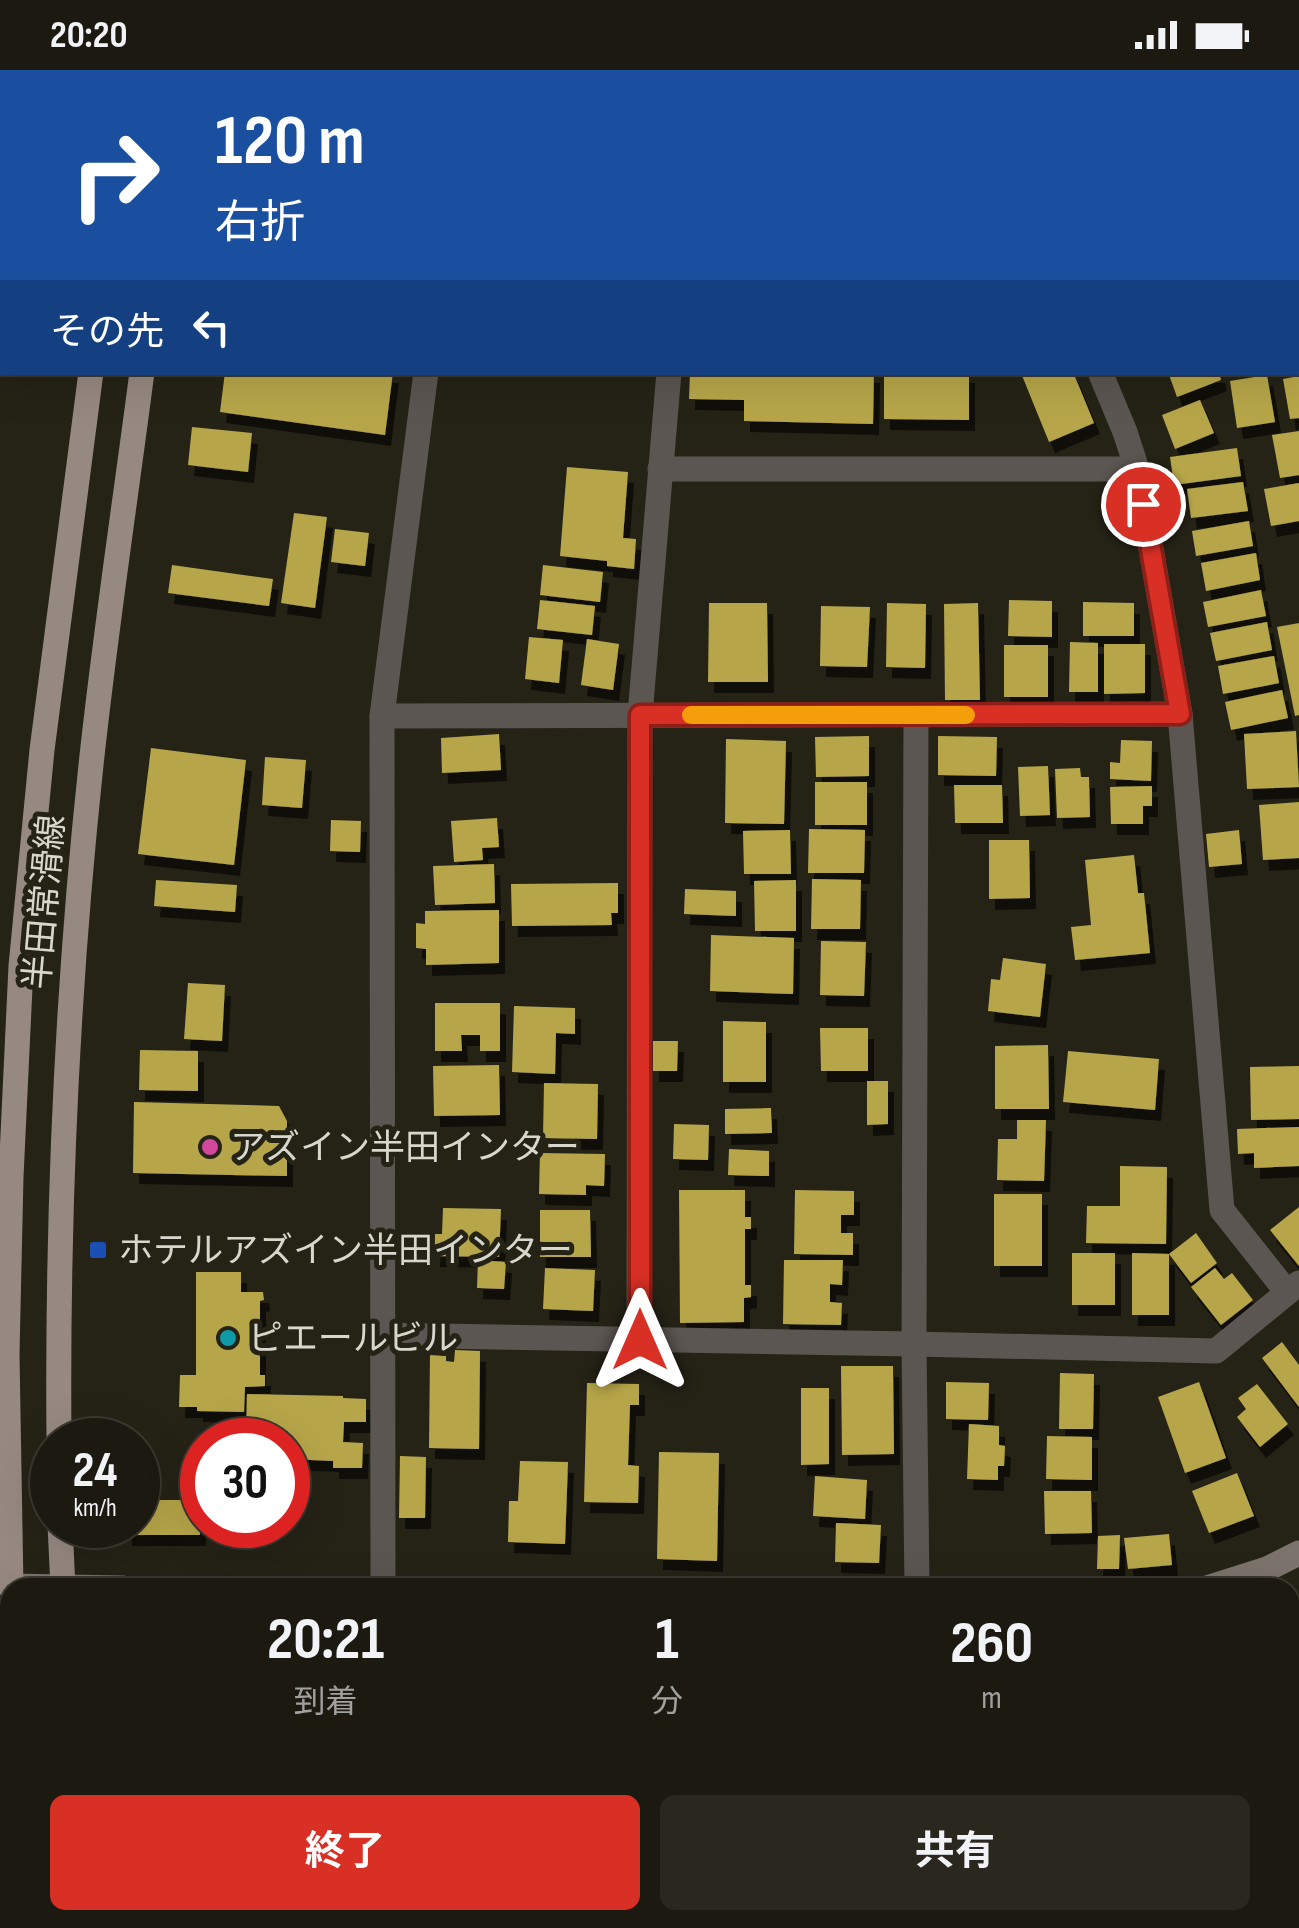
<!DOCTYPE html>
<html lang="ja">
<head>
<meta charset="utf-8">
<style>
	body { margin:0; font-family:"Sofia Sans Condensed","Noto Sans JP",sans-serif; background:#29271e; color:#f1f3f6; height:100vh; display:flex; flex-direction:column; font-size:38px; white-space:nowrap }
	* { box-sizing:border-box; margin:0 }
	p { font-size:32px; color:#a0a19f }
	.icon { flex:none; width:55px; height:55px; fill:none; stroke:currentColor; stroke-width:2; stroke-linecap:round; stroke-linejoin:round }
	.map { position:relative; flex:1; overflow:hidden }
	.drawer { position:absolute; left:0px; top:1508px; width:1300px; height:352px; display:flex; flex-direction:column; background:#1c1a10; border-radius:30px 30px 0 0; box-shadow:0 10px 40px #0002,0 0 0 2px #3a3830 }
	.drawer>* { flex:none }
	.hud { position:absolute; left:0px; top:0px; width:1300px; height:305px; box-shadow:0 10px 40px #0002,0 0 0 2px #3a3830; background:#1a4fa0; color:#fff; overflow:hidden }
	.speed { position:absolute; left:30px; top:1348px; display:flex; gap:20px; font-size:50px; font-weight:700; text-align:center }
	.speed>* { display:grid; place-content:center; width:130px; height:130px; border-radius:50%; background:#1c1a10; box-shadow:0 10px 40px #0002,0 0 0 2px #3a3830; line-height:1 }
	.speed small { font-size:25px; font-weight:400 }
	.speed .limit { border:15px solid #d22; background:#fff; color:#111 }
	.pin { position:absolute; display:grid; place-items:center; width:85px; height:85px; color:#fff; margin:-42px; border:5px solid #fff; border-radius:50%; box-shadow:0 2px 10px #0007 }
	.me { position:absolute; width:110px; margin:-55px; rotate:0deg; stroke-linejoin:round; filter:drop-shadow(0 0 8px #0008) }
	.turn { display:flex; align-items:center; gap:35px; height:210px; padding:0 50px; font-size:45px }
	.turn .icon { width:130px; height:130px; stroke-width:2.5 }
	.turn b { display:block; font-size:70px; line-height:85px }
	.then { display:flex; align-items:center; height:95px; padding:0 50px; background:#0003; gap:20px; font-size:38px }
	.eta { display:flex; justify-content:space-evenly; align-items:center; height:170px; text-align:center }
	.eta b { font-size:60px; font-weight:700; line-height:70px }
	.button { display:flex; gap:20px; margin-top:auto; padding:20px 50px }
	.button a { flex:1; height:115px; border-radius:15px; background:#d93025; color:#fff; font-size:40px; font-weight:700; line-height:115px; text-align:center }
	.button a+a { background:#29271e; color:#f1f3f6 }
	.status { display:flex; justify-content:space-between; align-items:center; height:70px; padding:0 50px; background:#1c1a10; direction:ltr }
	.status svg { height:28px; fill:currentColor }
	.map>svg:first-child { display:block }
</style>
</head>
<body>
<div class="status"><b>20:20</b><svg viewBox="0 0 49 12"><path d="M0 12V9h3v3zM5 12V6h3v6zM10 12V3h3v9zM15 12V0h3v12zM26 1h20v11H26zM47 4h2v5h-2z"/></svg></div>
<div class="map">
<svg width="1299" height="1858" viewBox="0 0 1299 1858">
	<defs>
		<filter id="shadow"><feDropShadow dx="6" dy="11" stdDeviation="0" flood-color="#0009"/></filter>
	</defs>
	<rect width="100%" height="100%" fill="#252316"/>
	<path fill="#353c11" d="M649,1850H908L911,1858H649Z"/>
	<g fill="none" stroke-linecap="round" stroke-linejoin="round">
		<g stroke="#031314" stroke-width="62">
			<path d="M26,2V0"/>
			<path d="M0,211L2,194"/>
		</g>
	</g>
	<g fill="#b7a649" filter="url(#shadow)">
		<path d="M225,302H393L385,365L220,342Z"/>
		<path d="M690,302H874L873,354L744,351V330L689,329Z"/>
		<path d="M884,302H969V350L884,349Z"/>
		<path d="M1023,302H1073L1094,353L1049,372L1021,303Z"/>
		<path d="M1168,302H1219L1221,310L1177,327Z"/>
		<path d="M1267,305L1275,352L1237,358L1230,311Z"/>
		<path d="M1299,306V348L1290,349L1283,309Z"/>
		<path d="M1200,330L1214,363L1175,379L1162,345Z"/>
		<path d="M192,357L252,363L248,402L188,395Z"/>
		<path d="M1299,361V405L1280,408L1272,365Z"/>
		<path d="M1237,378L1241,406L1174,415L1170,387Z"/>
		<path d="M567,397L628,402L623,468L636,469L634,499L607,496V491L560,486Z"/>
		<path d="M1243,412L1248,441L1191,448L1187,419Z"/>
		<path d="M1299,413V451L1271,456L1264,419Z"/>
		<path d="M294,443L327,447L315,538L281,533Z"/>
		<path d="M1249,451L1253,476L1196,486L1192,461Z"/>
		<path d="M335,459L369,463L365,496L331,492Z"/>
		<path d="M1256,483L1260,510L1206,521L1201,493Z"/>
		<path d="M172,495L273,509L269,536L168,523Z"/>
		<path d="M543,495L603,502L600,532L540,525Z"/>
		<path d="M1261,520L1266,546L1208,557L1203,532Z"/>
		<path d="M540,530L595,536L592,565L537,559Z"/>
		<path d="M1009,530L1052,531V567L1008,566Z"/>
		<path d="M1083,532L1134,533V566H1083Z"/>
		<path d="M709,533H767L768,612H708Z"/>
		<path d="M887,533L926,534L925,598L886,597Z"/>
		<path d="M978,533L980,630H945L944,534Z"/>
		<path d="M821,536L870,537L867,597L820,596Z"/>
		<path d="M1267,552L1272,580L1216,591L1210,563Z"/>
		<path d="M1299,553V645L1295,646L1277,557Z"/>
		<path d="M529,567L563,570L559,613L525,609Z"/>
		<path d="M587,569L619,574L613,620L581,615Z"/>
		<path d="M1070,572L1098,573V622H1069Z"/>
		<path d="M1104,574H1145V623L1104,624Z"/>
		<rect x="1004" y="575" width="44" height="52"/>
		<path d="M1274,586L1279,613L1223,624L1218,596Z"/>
		<path d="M1282,620L1288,648L1231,660L1225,632Z"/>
		<path d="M1296,661L1299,717L1247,719L1244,664Z"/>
		<path d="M499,664L501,700L442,703L441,668Z"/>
		<path d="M869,666V706L816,707L815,667Z"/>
		<path d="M938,666L997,667L996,706L938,705Z"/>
		<path d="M726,669L786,671L784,754L725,753Z"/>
		<path d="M1121,670L1152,671L1151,711L1110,709V692L1120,693Z"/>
		<path d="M151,678L246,690L234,795L138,784Z"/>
		<path d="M265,687L306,690L302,738L262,735Z"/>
		<path d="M1048,696L1050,745L1020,746L1018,697Z"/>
		<path d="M1080,698L1081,707H1089L1090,747L1057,748L1055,699Z"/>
		<rect x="815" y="712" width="52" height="43"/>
		<path d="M954,715H1002L1003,753H955Z"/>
		<path d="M1152,716V736H1143V754H1111L1110,717Z"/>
		<path d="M1299,732V788L1263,790L1259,735Z"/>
		<path d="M497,748L499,777L482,778L483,790L454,792L451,751Z"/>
		<path d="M331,750L361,751L360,782L330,781Z"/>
		<path d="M809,759L865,760L864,803H808Z"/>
		<path d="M790,760L791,804H744L743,761Z"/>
		<path d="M1239,760L1242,794L1209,797L1206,764Z"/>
		<path d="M989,770H1029L1030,828L989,829Z"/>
		<path d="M1134,785L1138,823H1144L1150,883L1075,890L1071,857L1091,855L1085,790Z"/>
		<path d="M494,794L495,833L435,835L433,796Z"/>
		<path d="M812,809L861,810L860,859H811Z"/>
		<path d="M156,810L237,815L235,842L154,836Z"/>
		<path d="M796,810V861H755L754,811Z"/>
		<path d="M618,813V843H611L612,855L512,856L511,814Z"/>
		<path d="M685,819L736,821V846L684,844Z"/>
		<path d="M499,840V893L426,895V879L416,878V853L425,854V841Z"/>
		<path d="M711,865L794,868L793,924L710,921Z"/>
		<path d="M821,871L866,872L864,926L820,925Z"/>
		<path d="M1003,888L1046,894L1040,947L988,941L991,909L1000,910Z"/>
		<path d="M188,913L225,915L222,971L184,969Z"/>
		<path d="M435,933H500V981H480V965H461L462,981H435Z"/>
		<path d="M514,936L575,938V964L556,963L555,1004L512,1002Z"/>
		<path d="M723,951L766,952V1012H723Z"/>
		<path d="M820,958H868V1001H821Z"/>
		<path d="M653,971H678L677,1001H653Z"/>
		<path d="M1048,975L1049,1039H995V976Z"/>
		<path d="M140,980L198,981V1021L139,1020Z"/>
		<path d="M1068,981L1159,989L1155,1040L1063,1032Z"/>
		<path d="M499,995L500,1045L434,1046L433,996Z"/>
		<path d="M1299,996V1049L1251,1050L1250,997Z"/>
		<path d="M867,1011H888V1054L867,1055Z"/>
		<path d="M544,1013L598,1014L597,1069L543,1068Z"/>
		<path d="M134,1032L279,1036L287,1051V1106L133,1103Z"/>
		<path d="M771,1038L772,1063L725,1064V1039Z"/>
		<path d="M1017,1050H1046L1044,1111L997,1110L998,1069H1017Z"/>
		<path d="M674,1054L709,1055L708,1090L673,1089Z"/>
		<path d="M1299,1057V1096L1254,1098V1083L1238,1084L1237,1059Z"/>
		<path d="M729,1079L769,1081V1106L728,1105Z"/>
		<path d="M540,1083L605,1084L604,1116L586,1115V1125L539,1124Z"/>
		<path d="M1120,1096L1167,1097L1166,1174L1086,1173L1087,1136H1120Z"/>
		<path d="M679,1120H745V1147H751V1159H745V1215H751V1227L744,1228V1252L680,1253Z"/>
		<path d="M795,1120L854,1121V1145H841V1163H853V1185L794,1184Z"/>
		<rect x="994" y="1124" width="48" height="72"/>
		<path d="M1299,1137V1196L1270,1160Z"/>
		<path d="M443,1138L501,1139L499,1187L434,1186L435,1164H442Z"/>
		<path d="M540,1140H590L591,1187H540Z"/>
		<path d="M1196,1163L1217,1193L1191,1213L1169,1184V1245H1132V1183L1169,1184Z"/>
		<rect x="1072" y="1183" width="43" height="52"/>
		<path d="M478,1190L506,1192L504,1219L477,1218Z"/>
		<path d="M784,1190H843L842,1215L830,1214V1232L842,1233L841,1255L783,1254Z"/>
		<path d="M545,1198L595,1200L593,1241L543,1239Z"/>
		<path d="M1215,1198L1224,1209L1232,1203L1253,1230L1221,1255L1191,1217Z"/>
		<path d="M196,1202H241V1222H263L264,1230L260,1231V1305H265V1316L245,1317L244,1342L197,1341V1337H179L180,1305H196Z"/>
		<path d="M1282,1272L1299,1295V1337L1262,1288Z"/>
		<path d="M455,1280L480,1281L479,1379L429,1378L430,1285L446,1286V1291L454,1292Z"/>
		<path d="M841,1296H893L894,1384L842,1385Z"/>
		<path d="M1060,1303L1094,1304L1093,1359H1059Z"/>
		<path d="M946,1312L989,1313L988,1350L946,1349Z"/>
		<path d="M1199,1312L1226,1388L1185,1403L1158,1327Z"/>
		<path d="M587,1313L639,1314V1335H630L628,1395L639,1396L638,1433L584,1432Z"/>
		<path d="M1257,1314L1288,1354L1260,1377L1237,1347L1246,1339L1238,1328Z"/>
		<path d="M801,1318H829V1394L801,1395Z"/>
		<path d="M247,1324L343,1326V1328L366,1329V1352H344L343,1372L363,1373L362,1398H333V1391L288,1389V1370H246Z"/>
		<path d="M969,1354L999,1356V1375L1005,1376L1004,1396H998V1410L967,1409Z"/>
		<path d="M1047,1366L1092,1367V1410L1046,1409Z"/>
		<path d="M659,1382L719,1383L717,1491L657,1489Z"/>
		<path d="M400,1386L426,1387L425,1448H399Z"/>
		<path d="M520,1391L568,1392L565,1474L508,1472L509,1431H518Z"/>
		<path d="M1237,1403L1254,1446L1209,1463L1192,1421Z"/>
		<path d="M815,1406L867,1410L865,1449L813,1446Z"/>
		<path d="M138,1416L151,1417L150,1430H200V1465H126V1455H138Z"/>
		<path d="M1044,1421H1091L1092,1463L1045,1464Z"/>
		<path d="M836,1453L881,1455L879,1493L835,1492Z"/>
		<path d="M1169,1464L1172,1495L1128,1499L1124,1468Z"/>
		<path d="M1120,1465L1119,1499H1097L1098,1466Z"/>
		<path d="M1290,1651L1299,1652V1697L1290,1696Z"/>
		<path d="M525,1850L574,1852V1858H525Z"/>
		<rect x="965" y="1850" width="55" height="8"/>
		<path d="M1065,1850H1088L1124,1856V1858H1064Z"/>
	</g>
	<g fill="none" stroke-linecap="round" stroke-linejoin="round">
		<g stroke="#5c5652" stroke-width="25">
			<path d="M975,0L976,2"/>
			<path d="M1230,0L1231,2"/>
			<path d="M450,2V0"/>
			<path d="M689,2V0"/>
			<path d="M1298,159L1299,162"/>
			<path d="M1100,302L1125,362L1137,399L1180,644L1222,1140L1287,1222"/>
			<path d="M660,399H1137"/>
			<path d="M916,645L914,1274L917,1518"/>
			<path d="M382,646L1180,644"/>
			<path d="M382,1265L914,1274L1216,1281L1299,1213"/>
			<path d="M639,1271L640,645L669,302"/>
			<path d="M383,1518L382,646L426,302"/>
			<path d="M1290,1798L1299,1800"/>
			<path d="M629,1850V1858"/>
			<path d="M926,1850L930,1858"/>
		</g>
		<g stroke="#7d736d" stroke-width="25">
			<path d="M11,1516L123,1518"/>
			<path d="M1207,1518L1267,1499L1299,1483"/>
		</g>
		<g stroke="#968982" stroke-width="25">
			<path d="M125,2V0"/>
			<path d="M178,2L179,0"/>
			<path d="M59,1370C57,1145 67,919 91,695C105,564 125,433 142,302"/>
			<path d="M60,1455L63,1518"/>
			<path d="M11,1518L7,1284L11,1107L21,896L42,680L91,302"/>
			<path d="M18,1850V1858"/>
			<path d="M79,1850V1858"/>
		</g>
	</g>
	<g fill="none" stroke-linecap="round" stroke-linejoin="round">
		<g stroke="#8d1f18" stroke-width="25">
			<path id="route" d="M640,1270V645L1180,644L1143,434"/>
		</g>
		<use href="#route" stroke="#d93025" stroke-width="18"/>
		<path stroke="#f59e0b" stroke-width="18" d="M691,645H966"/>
	</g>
	<circle fill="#d1479c" stroke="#252316" stroke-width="4" cx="210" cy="1077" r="10"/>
	<rect fill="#1a4fb4" stroke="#252316" stroke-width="4" x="88" y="1170" width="20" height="20" rx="5"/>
	<circle fill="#0f9aa8" stroke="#252316" stroke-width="4" cx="228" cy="1268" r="10"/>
	<g text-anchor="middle" stroke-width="10" stroke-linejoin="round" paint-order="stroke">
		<g font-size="35" fill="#d8d7ce" stroke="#252316">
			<text transform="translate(44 832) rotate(-85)" y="12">半田常滑線</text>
		</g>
		<g font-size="35" fill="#d8d7ce" stroke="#252316" text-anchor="start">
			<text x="230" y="1089">アズイン半田インター</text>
			<text x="118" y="1192">ホテルアズイン半田インター</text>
			<text x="248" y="1280">ピエールビル</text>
		</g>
	</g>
</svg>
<div class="speed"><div>24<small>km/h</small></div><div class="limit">30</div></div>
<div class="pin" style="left:1143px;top:434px;background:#d93025"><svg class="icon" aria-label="arrive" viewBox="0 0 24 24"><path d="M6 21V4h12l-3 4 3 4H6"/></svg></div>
<svg class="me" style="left:640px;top:1270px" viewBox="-20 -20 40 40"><path d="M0-17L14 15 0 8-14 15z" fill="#d93025" stroke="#fff" stroke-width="4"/></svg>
<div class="hud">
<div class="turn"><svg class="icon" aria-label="right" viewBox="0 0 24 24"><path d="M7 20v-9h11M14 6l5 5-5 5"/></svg><div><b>120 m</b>右折</div></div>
<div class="then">その先<svg class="icon" aria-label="left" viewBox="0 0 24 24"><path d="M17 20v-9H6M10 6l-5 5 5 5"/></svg></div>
</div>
<section class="drawer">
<div class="eta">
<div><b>20:21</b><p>到着</p></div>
<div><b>1</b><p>分</p></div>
<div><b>260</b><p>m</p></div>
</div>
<div class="button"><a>終了</a><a>共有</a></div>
</section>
</div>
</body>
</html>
